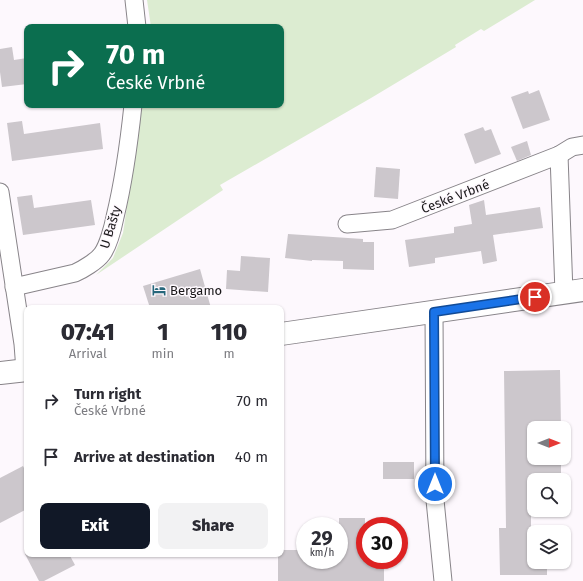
<!DOCTYPE html>
<html lang="en">
<head>
<meta charset="utf-8">
<style>
	body { margin:0; font-family:"Fira Sans",sans-serif; background:#f2f2f3; color:#2b2b33; height:100vh; display:flex; flex-direction:column; font-size:15px; white-space:nowrap }
	* { box-sizing:border-box; margin:0 }
	p { font-size:13px; color:#7c7c81 }
	.icon { flex:none; width:22px; height:22px; fill:none; stroke:currentColor; stroke-width:2; stroke-linecap:round; stroke-linejoin:round }
	.map { position:relative; flex:1; overflow:hidden }
	.sheet { position:absolute; left:24px; top:305px; width:260px; height:252px; display:flex; flex-direction:column; background:#fff; border-radius:8px; box-shadow:0 1px 3px #0004 }
	.sheet>* { flex:none }
	.hud { position:absolute; left:24px; top:24px; width:260px; height:84px; border-radius:8px; box-shadow:0 1px 3px #0004; background:#0b6e4f; color:#fff; overflow:hidden }
	.needle { width:26px; rotate:90deg }
	.controls { position:absolute; left:527px; top:421px; display:grid; gap:8px }
	.controls a { display:grid; place-items:center; width:44px; height:44px; border-radius:8px; background:#fff; box-shadow:0 1px 3px #0004; font-size:20px }
	.speed { position:absolute; left:296px; top:517px; display:flex; gap:8px; font-size:20px; font-weight:700; text-align:center }
	.speed>* { display:grid; place-content:center; width:52px; height:52px; border-radius:50%; background:#fff; box-shadow:0 1px 3px #0004; line-height:1 }
	.speed small { font-size:10px; font-weight:400 }
	.speed .limit { border:6px solid #d22; background:#fff; color:#111 }
	.pin { position:absolute; display:grid; place-items:center; width:34px; height:34px; color:#fff; margin:-17px; border:2px solid #fff; border-radius:50%; box-shadow:0 1px 4px #0007 }
	.me { position:absolute; width:44px; margin:-22px; rotate:0deg; stroke-linejoin:round; filter:drop-shadow(0 0 3px #0008) }
	.turn { display:flex; align-items:center; gap:14px; height:84px; padding:0 16px; font-size:18px }
	.turn .icon { width:52px; height:52px; stroke-width:2.5 }
	.turn b { display:block; font-size:28px; line-height:34px }
	.eta { display:flex; justify-content:space-evenly; align-items:center; height:68px; text-align:center }
	.eta b { font-size:24px; font-weight:800; line-height:28px }
	.button { display:flex; gap:8px; margin-top:auto; padding:8px 16px }
	.button a { flex:1; height:46px; border-radius:8px; background:#111827; color:#fff; font-size:16px; font-weight:800; line-height:46px; text-align:center }
	.button a+a { background:#f2f2f3; color:#2b2b33 }
	ul { padding:0; list-style:none }
	li { display:flex; align-items:center; gap:12px; height:56px; padding:0 16px }
	li div { flex:1 }
	li b { display:block; font-size:15px }
	li em { font-style:normal }
	.map>svg:first-child { display:block }
</style>
</head>
<body>
<div class="map">
<svg width="583" height="581" viewBox="0 0 583 581">
	<rect width="100%" height="100%" fill="#fdf8fd"/>
	<path fill="#dcecd1" d="M147,0H535L484,31L481,29L455,45L456,47L371,98L220,185L223,190L96,275L113,258L123,233L142,105H281V27H151Z"/>
	<g fill="#ccc7cc">
		<path d="M12,47L14,60L27,58V84L2,87L0,72V49Z"/>
		<path d="M539,90L550,120L523,129L511,97L528,91L529,94Z"/>
		<path d="M22,121L24,134L100,123L103,149L12,161L7,123Z"/>
		<path d="M483,127L485,131L491,129L501,154L475,164L464,134Z"/>
		<path d="M527,141L531,155L517,161L511,147Z"/>
		<path d="M376,167L400,169L398,199L374,197Z"/>
		<path d="M32,195L34,208L91,200L95,225L23,235L17,197Z"/>
		<path d="M484,200L486,215L540,207L543,228L493,235L497,261L483,264L481,251L435,258V263L409,267L405,240L454,233V227L472,224L469,205Z"/>
		<path d="M288,234L363,239V242H374V270L343,269V261L312,260V261L285,258Z"/>
		<path d="M241,256L270,258L268,292L226,289L227,270L240,271Z"/>
		<path d="M200,269L211,308H150L143,286Z"/>
		<path d="M560,370L561,428H534V458H561V480H534V500H531V528H534V562H547V575H500L499,528H506L504,371Z"/>
		<rect x="383" y="462" width="31" height="17"/>
		<path d="M23,466L27,474V509L0,523V478Z"/>
		<path d="M339,518H365V560H384V581H278V554H281V550H305V560H339Z"/>
		<path d="M25,554H69L75,565L44,581H39Z"/>
	</g>
	<g fill="none" stroke-linecap="round" stroke-linejoin="round">
		<g stroke="#888489" stroke-width="19">
			<g id="street">
				<path d="M134,0L137,27"/>
				<path d="M559,155L564,293"/>
				<path d="M0,192L23,344L25,370"/>
				<path d="M347,224L392,220L559,155L572,147L583,145"/>
				<path d="M14,287L75,273C82,270 97,261 102,254C108,246 113,227 115,217C124,180 129,143 133,105"/>
				<path d="M434,312L435,500L443,581"/>
			</g>
		</g>
		<g stroke="#888489" stroke-width="24">
			<g id="secondary">
				<path d="M281,334L583,290"/>
				<path d="M0,373L27,370"/>
			</g>
		</g>
		<use href="#street" stroke="#fff" stroke-width="17"/>
		<use href="#secondary" stroke="#fff" stroke-width="22"/>
	</g>
	<g fill="none" stroke-linecap="round" stroke-linejoin="round">
		<g stroke="#114b97" stroke-width="10">
			<path id="route" d="M435,484L434,312L535,297"/>
		</g>
		<use href="#route" stroke="#1a73e8" stroke-width="7"/>
	</g>
	<defs>
		<g id="hotel-bare" transform="scale(1.08)"><path d="M-6-4.5h1.5V1H6V5H4.5V3h-9V5H-6ZM-4 0a1.8 1.8 0 1 1 3.6 0ZM.5 0V-2.5h3Q6-2.5 6 0Z" fill="#26677b" stroke="#fdf8fd" stroke-width="2.5" paint-order="stroke"/></g>
	</defs>
	<g fill-rule="evenodd">
		<use href="#hotel-bare" x="159" y="290"/>
	</g>
	<g text-anchor="middle" stroke-width="3" stroke-linejoin="round" paint-order="stroke">
		<g font-size="13" fill="#191719" stroke="#fdf8fd">
			<text transform="translate(455 196) rotate(-21)" y="5">České Vrbné</text>
			<text transform="translate(110 227) rotate(-73)" y="5">U Bašty</text>
		</g>
		<g font-size="13" fill="#191719" stroke="#fdf8fd" text-anchor="start">
			<text x="170" y="295">Bergamo</text>
		</g>
	</g>
</svg>
<div class="controls">
<a><svg class="needle" viewBox="-14 -14 28 28"><path d="M0-13l5 13h-10z" fill="#e53935"/><path d="M0 13l5-13h-10z" fill="#7c7c81"/></svg></a>
<a><svg class="icon" aria-label="search" viewBox="0 0 24 24"><circle cx="10" cy="10" r="6"/><path d="M15 15l6 6"/></svg></a>
<a><svg class="icon" aria-label="layers" viewBox="0 0 24 24"><path d="M12 4l9 5-9 5-9-5zM3 14l9 5 9-5"/></svg></a>
</div>
<div class="speed"><div>29<small>km/h</small></div><div class="limit">30</div></div>
<div class="pin" style="left:535px;top:297px;background:#d93025"><svg class="icon" aria-label="arrive" viewBox="0 0 24 24"><path d="M6 21V4h12l-3 4 3 4H6"/></svg></div>
<svg class="me" style="left:435px;top:484px" viewBox="-20 -20 40 40"><circle r="17" fill="#1a73e8" stroke="#fff" stroke-width="3"/><path d="M0-11L8 9 0 5-8 9z" fill="#fff"/></svg>
<div class="hud">
<div class="turn"><svg class="icon" aria-label="right" viewBox="0 0 24 24"><path d="M7 20v-9h11M14 6l5 5-5 5"/></svg><div><b>70 m</b>České Vrbné</div></div>
</div>
<section class="sheet">
<div class="eta">
<div><b>07:41</b><p>Arrival</p></div>
<div><b>1</b><p>min</p></div>
<div><b>110</b><p>m</p></div>
</div>
<ul>
<li><svg class="icon" aria-label="right" viewBox="0 0 24 24"><path d="M7 20v-9h11M14 6l5 5-5 5"/></svg><div><b>Turn right</b><p>České Vrbné</p></div><em>70 m</em></li>
<li><svg class="icon" aria-label="arrive" viewBox="0 0 24 24"><path d="M6 21V4h12l-3 4 3 4H6"/></svg><div><b>Arrive at destination</b></div><em>40 m</em></li>
</ul>
<div class="button"><a>Exit</a><a>Share</a></div>
</section>
</div>
</body>
</html>
